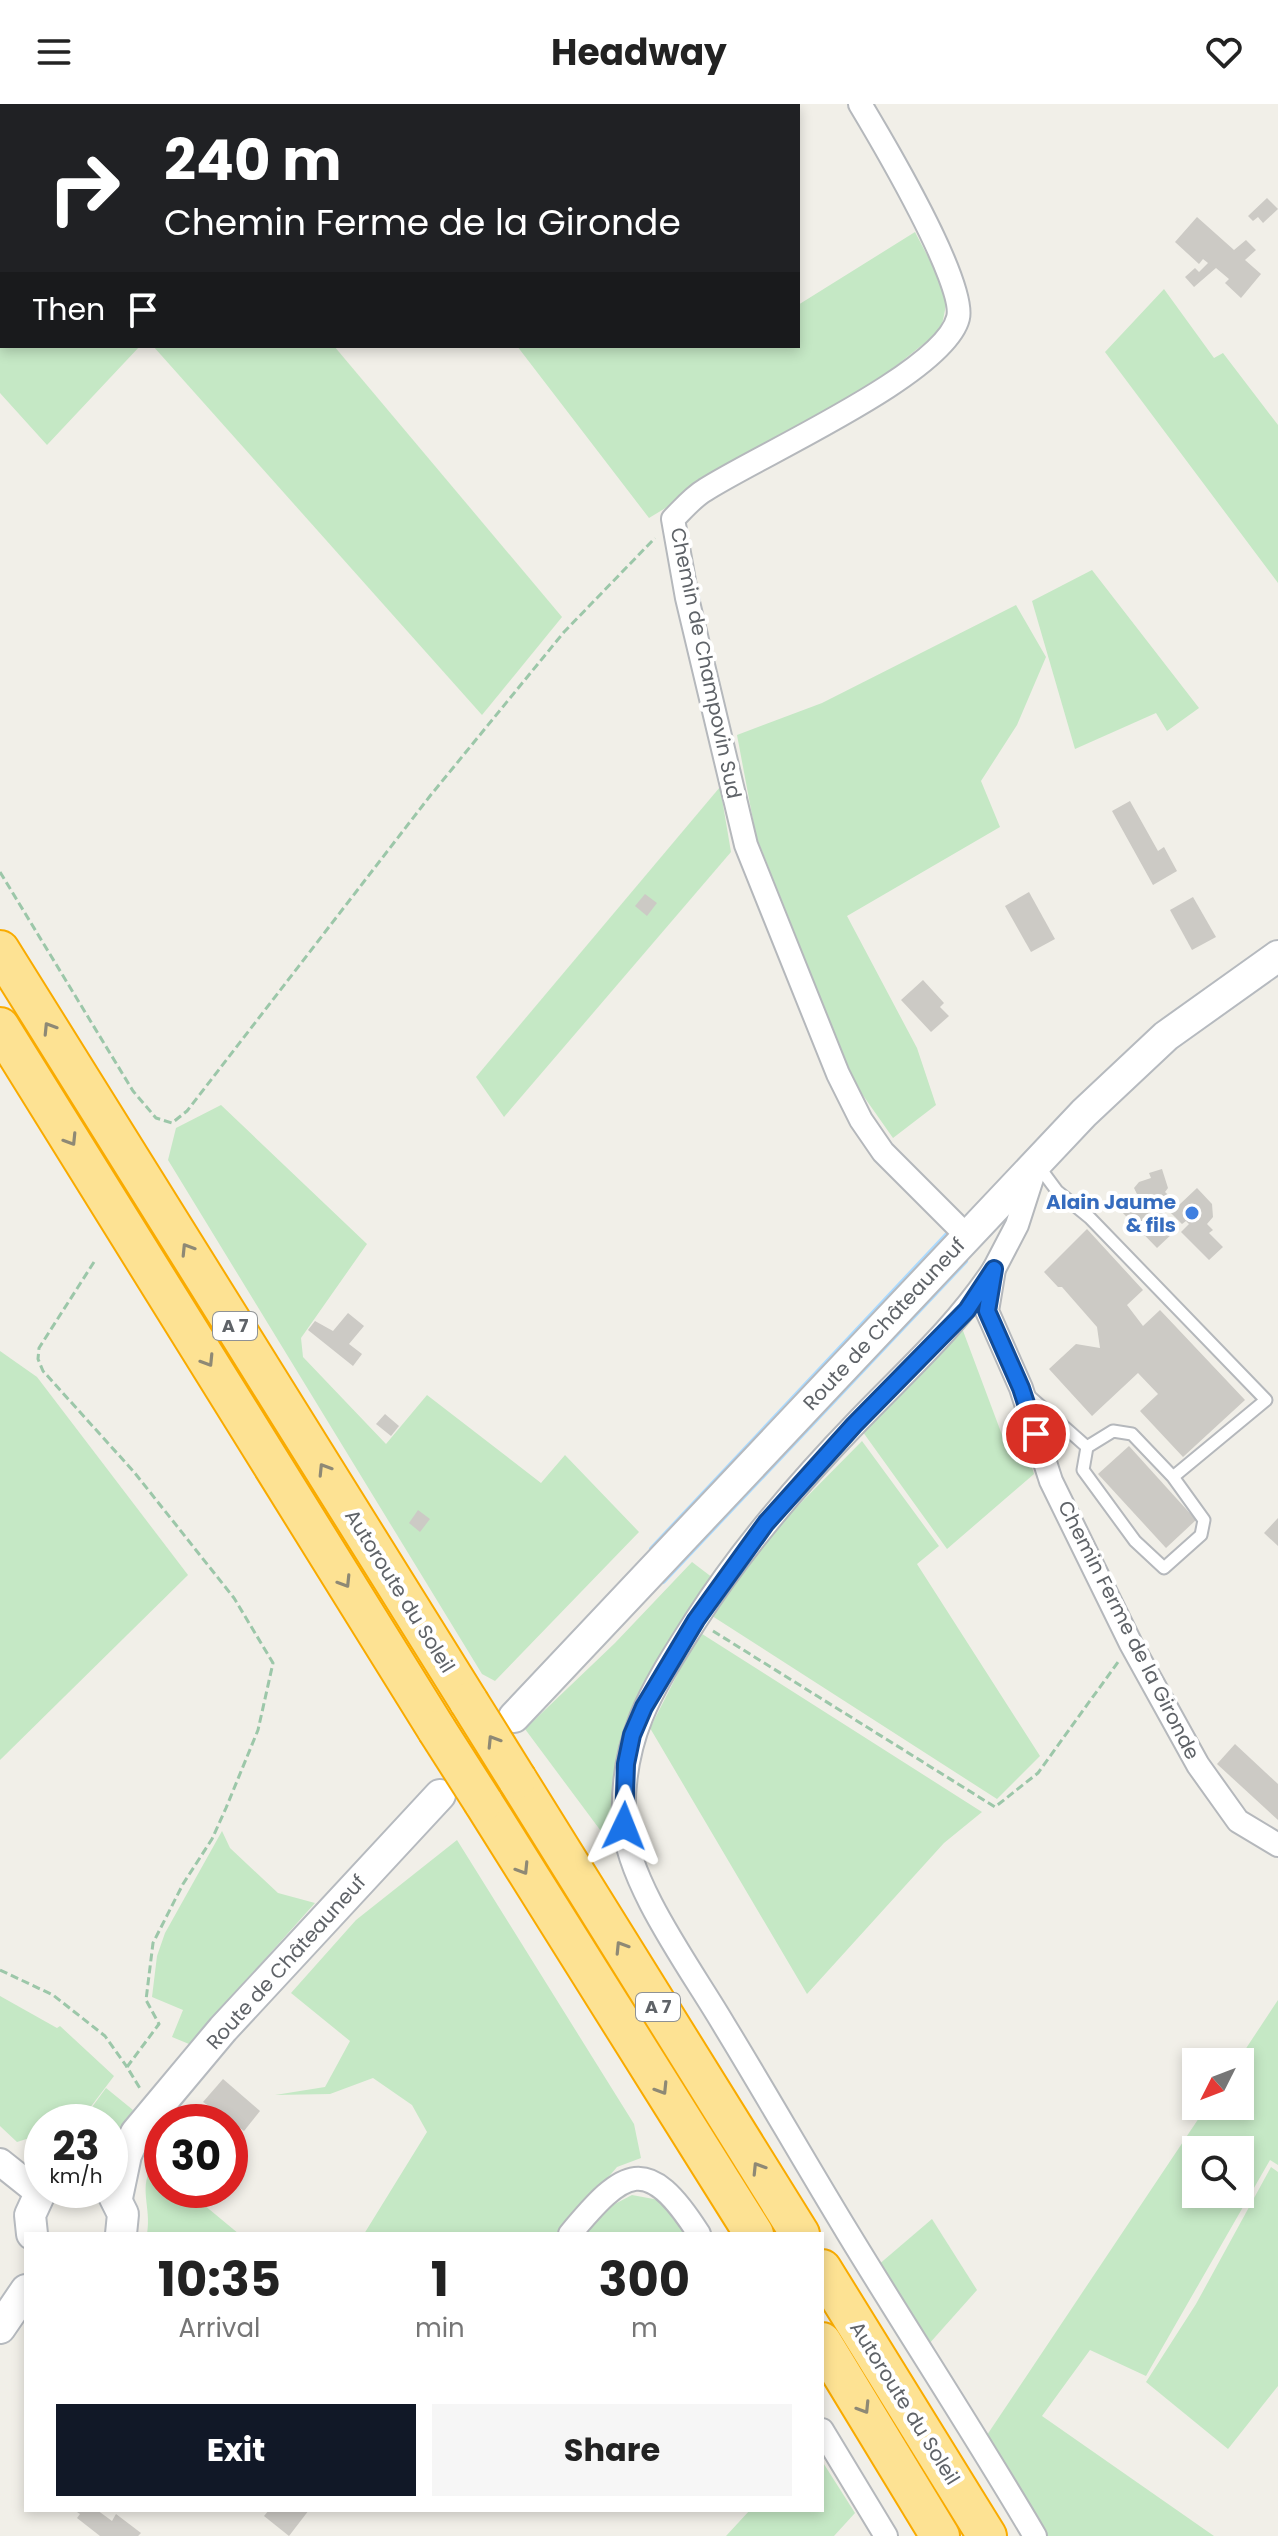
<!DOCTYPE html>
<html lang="en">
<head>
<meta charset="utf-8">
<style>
	body { margin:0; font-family:Poppins,sans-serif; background:#f6f6f6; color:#222; height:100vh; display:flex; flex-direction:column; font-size:30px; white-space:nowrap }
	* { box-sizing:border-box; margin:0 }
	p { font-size:26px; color:#767676 }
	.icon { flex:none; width:44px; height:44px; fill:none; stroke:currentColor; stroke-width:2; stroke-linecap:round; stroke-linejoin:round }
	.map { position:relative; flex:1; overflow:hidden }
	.side { position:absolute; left:24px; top:2128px; width:800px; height:280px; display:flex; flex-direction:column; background:#fff; border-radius:0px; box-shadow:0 4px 12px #0003 }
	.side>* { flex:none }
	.hud { position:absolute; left:0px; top:0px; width:800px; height:244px; box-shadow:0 4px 12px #0003; background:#202124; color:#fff; overflow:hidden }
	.needle { width:52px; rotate:228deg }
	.tools { position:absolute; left:1182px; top:1944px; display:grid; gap:16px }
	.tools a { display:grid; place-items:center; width:72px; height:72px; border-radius:0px; background:#fff; box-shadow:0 4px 12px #0003; font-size:40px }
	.speed { position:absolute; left:24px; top:2000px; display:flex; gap:16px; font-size:40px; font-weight:700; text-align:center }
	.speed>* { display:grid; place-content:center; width:104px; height:104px; border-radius:50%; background:#fff; box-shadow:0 4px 12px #0003; line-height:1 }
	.speed small { font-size:20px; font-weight:400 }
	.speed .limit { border:12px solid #d22; background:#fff; color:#111 }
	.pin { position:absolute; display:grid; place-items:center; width:68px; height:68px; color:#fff; margin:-34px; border:4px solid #fff; border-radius:50%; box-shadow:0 2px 8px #0007 }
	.me { position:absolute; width:88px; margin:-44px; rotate:2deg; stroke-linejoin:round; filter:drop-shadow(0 0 6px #0008) }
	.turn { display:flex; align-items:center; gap:28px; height:168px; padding:0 32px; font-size:36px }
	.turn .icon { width:104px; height:104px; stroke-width:2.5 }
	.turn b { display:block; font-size:56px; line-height:68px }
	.then { display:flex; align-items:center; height:76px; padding:0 32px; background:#0003; gap:16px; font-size:30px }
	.eta { display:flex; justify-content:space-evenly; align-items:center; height:136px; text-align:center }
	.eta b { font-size:48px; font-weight:700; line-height:56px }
	.action { display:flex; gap:16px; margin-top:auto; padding:16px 32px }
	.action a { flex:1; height:92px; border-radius:0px; background:#111827; color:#fff; font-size:32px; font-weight:700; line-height:92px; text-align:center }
	.action a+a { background:#f6f6f6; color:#222 }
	header { display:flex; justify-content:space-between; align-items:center; height:104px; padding:0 32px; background:#fff; font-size:36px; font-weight:700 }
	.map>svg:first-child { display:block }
</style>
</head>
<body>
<header><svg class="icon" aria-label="menu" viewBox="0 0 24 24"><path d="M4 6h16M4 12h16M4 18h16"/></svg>Headway<svg class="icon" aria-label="heart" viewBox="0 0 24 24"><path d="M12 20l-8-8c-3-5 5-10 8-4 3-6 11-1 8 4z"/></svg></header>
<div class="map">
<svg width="1278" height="2432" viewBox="0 0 1278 2432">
	<rect width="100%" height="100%" fill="#f1efe8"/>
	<g fill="#c5e8c5" fill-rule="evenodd">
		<path d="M0,58L2,242H140L47,341L0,289Z"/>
		<path d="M915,128L948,191L941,226L882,273L649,414L517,242H798V201Z"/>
		<path d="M1164,185L1214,254L1223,249L1278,321V479L1105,248Z"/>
		<path d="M153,242H334L562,513L482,611Z"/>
		<path d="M1092,466L1199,604L1167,627L1156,609L1075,645L1032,497Z"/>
		<path d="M1016,501L1046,553L1017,621L981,677L1000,723L847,812L917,944L936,1001L893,1034L855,980L756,732L737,631L822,599Z"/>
		<path d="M720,683L731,748L504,1013L476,973Z"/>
		<path d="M221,1001L367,1140L301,1234L303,1253L386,1340L427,1291L541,1379L565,1351L639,1428L495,1577L482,1570L168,1056L176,1024Z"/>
		<path d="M962,1224L1008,1347L1025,1339L1034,1370L947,1445L860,1324Z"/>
		<path d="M0,1247L37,1273L188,1471L0,1656Z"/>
		<path d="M862,1337L939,1442L917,1460L1040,1652L997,1695L709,1510L777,1423Z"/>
		<path d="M692,1458L713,1474L630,1608L622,1632L618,1750L525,1625L615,1539Z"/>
		<path d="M699,1528L982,1708L944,1739L807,1890L650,1624Z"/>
		<path d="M222,1727L230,1744L278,1789L315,1799L189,1940L172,1933L183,1906L152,1893L157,1852L165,1829Z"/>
		<path d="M457,1736L634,2020L641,2054L617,2063L560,2130H364L427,2028L412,2001L373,1974L330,1990L275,1991L325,1983L350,1937L291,1889L356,1816Z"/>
		<path d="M0,1892L57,1924L60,1922L114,1972L80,2017L42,2018V2030L17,2038L0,2022Z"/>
		<path d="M1278,1896V2061L1270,2056L1146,2272L1090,2246L1042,2312L1214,2432H1045L987,2331L1207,2002H1240V1958H1237ZM1196,2046H1240V2090H1196Z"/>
		<path d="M106,1984L133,2006L127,2020L110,2034V2018H81Z"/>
		<path d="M154,2058L162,2065V2086H186L239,2130H147C152,2102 137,2084 154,2058Z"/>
		<path d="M1271,2063L1278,2068V2282L1228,2345L1146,2278L1196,2200Z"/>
		<path d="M632,2091L659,2096L685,2130H586L611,2102Z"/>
		<path d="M932,2115L977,2186L928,2241L877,2162Z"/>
		<path d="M822,2357L855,2409L834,2432H726L750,2406H822Z"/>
	</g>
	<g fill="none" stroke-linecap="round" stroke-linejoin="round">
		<g stroke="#aadaff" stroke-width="6">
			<path d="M652,1445L948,1130"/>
			<path d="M663,1477L965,1157"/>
		</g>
	</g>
	<g fill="#cccac5">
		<path d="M1267,94L1278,105L1263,119L1258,113L1253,117L1248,112Z"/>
		<path d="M1197,113L1234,146L1246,136L1256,146L1245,156L1261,170L1241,194L1225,179L1229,175L1216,164L1194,183L1185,173L1195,164L1199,168L1208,159L1203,155L1199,160L1175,138Z"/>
		<path d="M1130,697L1158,747L1164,743L1177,767L1153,781L1112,707Z"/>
		<path d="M1029,788L1055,835L1031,848L1005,802Z"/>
		<path d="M645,790L657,799L647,812L635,802Z"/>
		<path d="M1193,793L1216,833L1192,846L1170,806Z"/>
		<path d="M923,876L944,899L940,903L949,912L931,928L901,896Z"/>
		<path d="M1162,1065L1168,1084L1165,1088L1179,1101L1197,1084L1212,1100L1213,1113L1207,1120L1213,1126L1209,1129L1223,1143L1209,1156L1181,1128L1189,1120L1186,1117L1182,1120L1167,1105L1159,1113L1174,1128L1157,1144L1120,1106L1137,1090L1134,1084L1139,1078L1151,1074L1149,1069Z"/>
		<path d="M1087,1125L1143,1186L1127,1201L1143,1222L1160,1206L1245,1296L1183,1353L1140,1307L1158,1290L1138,1269L1092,1312L1049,1265L1076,1240L1100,1244L1097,1223L1062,1183H1058L1044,1168Z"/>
		<path d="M348,1209L364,1222L349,1240L362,1250L353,1262L308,1226L315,1217L333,1227Z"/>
		<path d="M385,1310L399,1322L391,1332L376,1320Z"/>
		<path d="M1129,1342L1196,1416L1166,1444L1098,1370Z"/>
		<path d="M418,1406L430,1415L420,1428L409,1419Z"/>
		<path d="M1278,1414V1442L1264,1429Z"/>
		<path d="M1235,1640L1278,1680V1716L1217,1660Z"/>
		<path d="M223,1975L260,2007L244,2027L203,1998Z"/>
		<path d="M74,2406H97L112,2417L116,2410L141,2429L138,2432H100L77,2414L80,2410Z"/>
		<path d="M269,2406H309L289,2432L264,2412Z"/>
	</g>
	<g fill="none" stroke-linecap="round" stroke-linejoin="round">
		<g stroke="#b5b8bc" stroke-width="15">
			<g id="service">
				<path d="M1037,1060L1057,1087L1090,1114L1266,1296L1173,1373L1204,1416L1201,1431L1164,1464L1135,1437L1083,1366L1087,1343L1113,1327L1132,1330L1173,1373"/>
				<path d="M1027,1290L1087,1343"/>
			</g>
		</g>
		<g stroke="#b5b8bc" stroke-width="26">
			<g id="minor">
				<path d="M860,0C881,35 967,180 958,214C944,270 757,352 705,386C693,393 683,405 673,415L687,494L746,741L838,970L861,1016L883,1048L967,1132"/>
				<path d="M1036,1062L1017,1121L994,1165L987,1207L1021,1284L1051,1377L1131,1540L1198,1661L1238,1717L1278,1741"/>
				<path d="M994,1165C956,1223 906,1267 858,1317C799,1378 742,1444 696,1516C652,1585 620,1633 624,1719C627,1779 693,1868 724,1921C766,1990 806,2060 848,2129C910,2231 975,2330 1035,2432"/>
				<path d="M570,2130C624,2065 647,2048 699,2130"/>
				<path d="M822,2326L886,2432"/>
			</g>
		</g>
		<g stroke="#b5b8bc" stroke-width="30">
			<path id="tertiary" d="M0,2058L39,2089"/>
		</g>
		<g stroke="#b6babf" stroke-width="34">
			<g id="secondary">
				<path d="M514,1613L1084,1009L1166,932L1278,852"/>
				<path d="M110,2084L123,2110L121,2130"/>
				<path d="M117,2094L126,2051L136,2029L223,1925L440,1691"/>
				<path d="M32,2130L30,2111L42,2085"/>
				<path d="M0,2224L26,2186"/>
			</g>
		</g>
		<g stroke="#f9ab00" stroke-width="42">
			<g id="motorway">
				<path d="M0,846L469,1598"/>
				<path d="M0,923L437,1626"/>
				<path d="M517,1675L800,2130"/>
				<path d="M483,1698L754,2130"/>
				<path d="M822,2165L987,2432"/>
				<path d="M822,2238L940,2432"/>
			</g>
		</g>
		<g stroke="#9cc7a9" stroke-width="3" stroke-dasharray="8 4" stroke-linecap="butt">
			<path d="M0,768L133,987L156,1014L172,1019L187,1007L430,692L564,528L655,434"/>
			<path d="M94,1158L39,1244L38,1255L43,1267L134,1368L234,1494L273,1559L258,1626L226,1704L212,1735L183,1780L153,1839L146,1896L159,1920L127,1963L141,1986"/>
			<path d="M713,1527L995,1703L1038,1669L1118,1558"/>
			<path d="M0,1866L53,1891L105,1932L127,1963"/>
		</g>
		<use href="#service" stroke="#fff" stroke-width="11"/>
		<use href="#minor" stroke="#fff" stroke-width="22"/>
		<use href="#tertiary" stroke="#fff" stroke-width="26"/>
		<use href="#secondary" stroke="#fff" stroke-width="30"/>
		<use href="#motorway" stroke="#fde293" stroke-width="38"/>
		<g stroke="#f9ab00" stroke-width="42" stroke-linecap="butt">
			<g id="motorway-bridge">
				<path d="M469,1598L517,1675"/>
				<path d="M437,1626L483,1698"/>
			</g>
		</g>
		<use href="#motorway-bridge" stroke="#fde293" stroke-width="38"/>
	</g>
	<defs><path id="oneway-chevron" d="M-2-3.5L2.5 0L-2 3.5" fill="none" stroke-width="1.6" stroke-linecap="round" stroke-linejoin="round" transform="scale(2)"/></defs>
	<g stroke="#8e8975">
		<use href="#oneway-chevron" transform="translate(49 924) rotate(-122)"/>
		<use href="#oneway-chevron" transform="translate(71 1036) rotate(58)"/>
		<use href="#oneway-chevron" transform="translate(187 1145) rotate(-122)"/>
		<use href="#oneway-chevron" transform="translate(208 1257) rotate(58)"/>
		<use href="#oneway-chevron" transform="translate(324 1365) rotate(-122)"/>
		<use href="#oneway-chevron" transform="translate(345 1478) rotate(58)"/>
		<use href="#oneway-chevron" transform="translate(493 1637) rotate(-122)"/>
		<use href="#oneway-chevron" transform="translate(523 1765) rotate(58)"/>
		<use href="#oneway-chevron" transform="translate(621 1843) rotate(-122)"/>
		<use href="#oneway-chevron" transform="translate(662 1985) rotate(58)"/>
		<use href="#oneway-chevron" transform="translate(758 2064) rotate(-122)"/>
		<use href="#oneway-chevron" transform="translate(864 2304) rotate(58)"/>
	</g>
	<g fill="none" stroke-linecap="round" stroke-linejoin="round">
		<g stroke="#114b97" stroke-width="20">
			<path id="route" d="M624,1722L626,1660L632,1631L644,1603L696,1516L766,1419L854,1321L967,1206L994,1165L987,1207L1021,1284L1036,1330"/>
		</g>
		<use href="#route" stroke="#1a73e8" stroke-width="14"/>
	</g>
	<circle fill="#3f7fe0" stroke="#fff" stroke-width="3" cx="1192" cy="1109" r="8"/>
	<g text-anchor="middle" stroke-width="8" stroke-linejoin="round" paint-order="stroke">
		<g fill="#fff" stroke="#8f9295" stroke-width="2">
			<rect x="213" y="1208" width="44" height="28" rx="6"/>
			<rect x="636" y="1889" width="44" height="28" rx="6"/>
		</g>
		<g font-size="18" font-weight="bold" fill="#5f6368">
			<text x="235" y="1228">A 7</text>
			<text x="658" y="1909">A 7</text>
		</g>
		<g font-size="20" fill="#5f6368" stroke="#fff">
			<text transform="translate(706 559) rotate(78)" y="7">Chemin de Champovin Sud</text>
			<text transform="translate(884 1220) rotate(-47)" y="7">Route de Châteauneuf</text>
			<text transform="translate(400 1487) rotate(58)" y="7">Autoroute du Soleil</text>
			<text transform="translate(1129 1526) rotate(63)" y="7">Chemin Ferme de la Gironde</text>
			<text transform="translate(286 1858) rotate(-48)" y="7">Route de Châteauneuf</text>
			<text transform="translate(905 2299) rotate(58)" y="7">Autoroute du Soleil</text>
		</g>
		<g font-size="20" font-weight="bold" fill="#366cbe" stroke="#fff" text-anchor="end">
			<text x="1176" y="1105">Alain Jaume<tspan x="1176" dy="23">&amp; fils</tspan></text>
		</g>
	</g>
</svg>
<div class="tools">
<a><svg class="needle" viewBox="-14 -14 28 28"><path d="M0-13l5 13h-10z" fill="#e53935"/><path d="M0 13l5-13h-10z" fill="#767676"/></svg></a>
<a><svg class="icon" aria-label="search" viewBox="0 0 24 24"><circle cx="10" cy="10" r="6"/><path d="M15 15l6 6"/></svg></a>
</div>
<div class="speed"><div>23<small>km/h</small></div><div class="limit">30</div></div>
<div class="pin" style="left:1036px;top:1330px;background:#d93025"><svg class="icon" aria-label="arrive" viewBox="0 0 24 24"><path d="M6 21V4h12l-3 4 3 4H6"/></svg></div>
<svg class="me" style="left:624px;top:1722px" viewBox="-20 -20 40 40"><path d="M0-17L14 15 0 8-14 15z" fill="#1a73e8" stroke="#fff" stroke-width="4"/></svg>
<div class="hud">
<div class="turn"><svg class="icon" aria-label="right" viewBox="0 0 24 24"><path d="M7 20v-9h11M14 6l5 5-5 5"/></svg><div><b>240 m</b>Chemin Ferme de la Gironde</div></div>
<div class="then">Then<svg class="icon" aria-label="arrive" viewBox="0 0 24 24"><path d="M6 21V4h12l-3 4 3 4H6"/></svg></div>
</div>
<section class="side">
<div class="eta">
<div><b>10:35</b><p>Arrival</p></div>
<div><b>1</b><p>min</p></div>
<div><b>300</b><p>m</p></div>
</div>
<div class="action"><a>Exit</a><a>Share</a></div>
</section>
</div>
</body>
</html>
